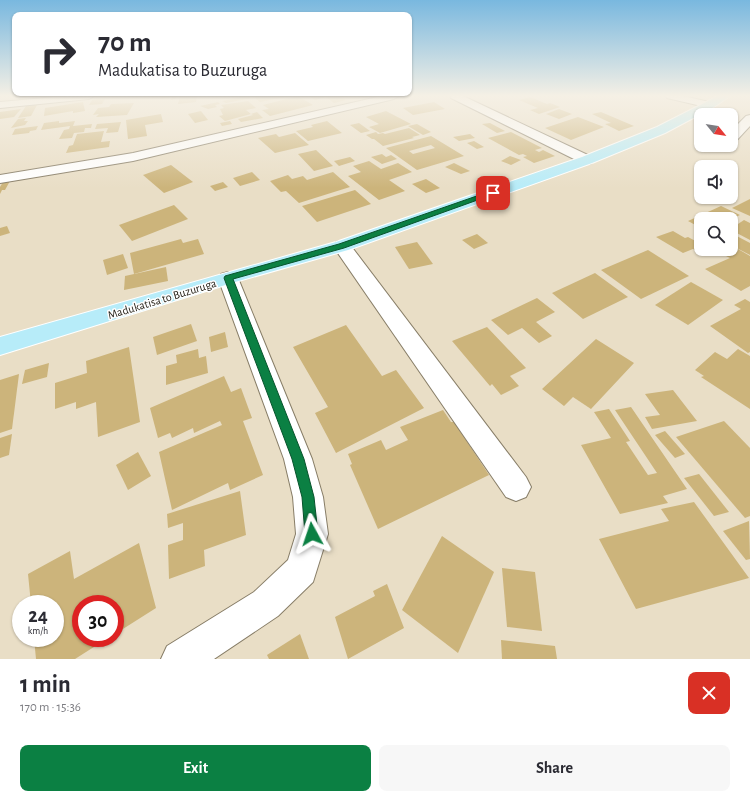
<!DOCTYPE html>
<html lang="en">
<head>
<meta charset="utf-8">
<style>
	body { margin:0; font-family:"Alegreya Sans",sans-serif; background:#f7f7f7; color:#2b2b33; height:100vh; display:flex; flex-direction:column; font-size:15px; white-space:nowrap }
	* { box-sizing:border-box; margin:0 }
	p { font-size:13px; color:#7c7c81 }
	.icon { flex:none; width:22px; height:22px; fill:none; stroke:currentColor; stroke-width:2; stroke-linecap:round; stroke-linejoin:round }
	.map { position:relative; height:659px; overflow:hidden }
	.drawer { display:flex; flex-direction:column; background:#fff; flex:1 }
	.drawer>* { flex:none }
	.banner { position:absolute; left:12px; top:12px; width:400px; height:84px; border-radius:8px; box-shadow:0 1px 3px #0004; background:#fff; color:#2b2b33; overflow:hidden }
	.needle { width:26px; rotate:120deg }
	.fabs { position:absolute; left:694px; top:108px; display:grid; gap:8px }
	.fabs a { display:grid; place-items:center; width:44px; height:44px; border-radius:8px; background:#fff; box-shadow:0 1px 3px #0004; font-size:20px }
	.speed { position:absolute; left:12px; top:595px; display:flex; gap:8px; font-size:20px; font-weight:700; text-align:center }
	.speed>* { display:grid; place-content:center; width:52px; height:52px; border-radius:50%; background:#fff; box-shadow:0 1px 3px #0004; line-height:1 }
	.speed small { font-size:10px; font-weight:400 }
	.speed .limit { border:6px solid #d22; background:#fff; color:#111 }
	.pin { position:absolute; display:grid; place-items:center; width:34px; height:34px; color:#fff; margin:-17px; border-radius:8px; box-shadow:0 2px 6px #0006 }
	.me { position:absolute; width:44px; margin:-22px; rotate:355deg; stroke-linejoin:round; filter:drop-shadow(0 0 3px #0008) }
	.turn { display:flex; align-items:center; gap:14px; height:84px; padding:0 20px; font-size:18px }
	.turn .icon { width:52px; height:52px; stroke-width:2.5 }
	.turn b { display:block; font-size:28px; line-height:34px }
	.round { display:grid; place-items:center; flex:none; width:42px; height:42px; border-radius:8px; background:#f7f7f7 }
	.head { display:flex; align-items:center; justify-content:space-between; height:68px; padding:0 20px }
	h1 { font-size:24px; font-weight:600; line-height:30px }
	.primary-button { display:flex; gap:8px; margin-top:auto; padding:8px 20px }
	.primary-button a { flex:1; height:46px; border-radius:8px; background:#0b8043; color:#fff; font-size:16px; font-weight:600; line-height:46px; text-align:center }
	.primary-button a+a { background:#f7f7f7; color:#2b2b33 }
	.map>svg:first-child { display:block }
</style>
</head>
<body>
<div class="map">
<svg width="750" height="659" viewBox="0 0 750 659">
	<rect width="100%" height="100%" fill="#e9dec6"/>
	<g fill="#ccb47b" fill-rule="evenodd">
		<path d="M161,96H177L175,99L171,100L172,97L160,99Z"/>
		<path d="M180,96H197L196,102L178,104Z"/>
		<path d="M246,96L252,98L226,103L222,101Z"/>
		<path d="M261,96H283L285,97L260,102L254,97Z"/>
		<path d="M298,96L313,105L270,116L262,110L269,109L263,105Z"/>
		<path d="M309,96H339L346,100L334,103L326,97L315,100Z"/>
		<path d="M530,97L547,104L550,103L560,107L539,114L530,110L538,108L519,100Z"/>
		<path d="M105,99L102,104L89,105L92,100Z"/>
		<path d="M248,101L256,108L246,110L251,114L225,121L219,116L223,115L220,109L224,108L221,105Z"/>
		<path d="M83,102L85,111L73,113V111L44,116L45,108Z"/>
		<path d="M218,102L220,104L215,105L217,107L208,109L200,106Z"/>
		<path d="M434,102L445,109L413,115L403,108Z"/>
		<path d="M134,103L127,115L96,117L99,114L93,115L98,108L109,107L111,104Z"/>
		<path d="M37,105L31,116L18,118L26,106Z"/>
		<path d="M21,109L14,117L0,119V112Z"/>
		<path d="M559,109L572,114L559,119L546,114Z"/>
		<path d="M201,111L208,120L195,123L188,114Z"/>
		<path d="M386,111L411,124L380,133L369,127L379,124L366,117Z"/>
		<path d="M257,112L263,118L241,122L238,119L253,115L251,114Z"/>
		<path d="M601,112L634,126L619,131L605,124L611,123L592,114Z"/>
		<path d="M161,114L163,122L145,125L147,136L128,139L126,120Z"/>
		<path d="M578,117L604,127L571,140L545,128Z"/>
		<path d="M26,118L24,121H28L25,125L11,128L18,119Z"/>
		<path d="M59,121V123L75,121L73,126L92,124L91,128H85L84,132L74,133L72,138L59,139L64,130L69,129L70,126L41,130L44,123Z"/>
		<path d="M230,121L232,124L222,126L220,123Z"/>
		<path d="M327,121L342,133L308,141L296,131L313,127L311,125Z"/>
		<path d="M121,122L118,132L106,133L108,128L95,129L97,124Z"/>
		<path d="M359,123L370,131L361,133L350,125Z"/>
		<path d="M490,123L505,131L497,133L482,124Z"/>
		<path d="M417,124L431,132L423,135L408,126Z"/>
		<path d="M38,126L36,130L30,131L29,133L12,135L15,129Z"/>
		<path d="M409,128L420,135L412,137L414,138L383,146L374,139H372L366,135L376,132L378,134L383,133L385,134Z"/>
		<path d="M104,131L101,142L110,141L109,147L66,153L69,146L73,145L77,134Z"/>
		<path d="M511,132L542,148L535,150L539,152L543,150L555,156L534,163L523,157L527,156L523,154L519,155L488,138Z"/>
		<path d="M295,133L309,145L275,153L258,138L276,134L279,137Z"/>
		<path d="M470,134L475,138L459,141L453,137Z"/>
		<path d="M431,136L464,156L417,170L386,148ZM431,145L435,148L413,154L409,151Z"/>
		<path d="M474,141L484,147L477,149L467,143Z"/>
		<path d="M316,150L333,166L314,171L298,154Z"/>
		<path d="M382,154L386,157L391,155L397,159L382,164L371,157Z"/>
		<path d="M510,156L521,160L511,165L501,161Z"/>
		<path d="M350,157L355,161L339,166L334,161Z"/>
		<path d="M369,161L381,169L398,163L412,172L389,180L405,191L379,200L348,176L361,172L353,166Z"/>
		<path d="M454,163L470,171L461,174L445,167Z"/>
		<path d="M171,165L193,182L164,193L143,175Z"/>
		<path d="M252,172L260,180L240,186L233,178Z"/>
		<path d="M333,172L350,187L299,203L286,191L281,192L270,181L288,175L292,179L303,176L307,180Z"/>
		<path d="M426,179L440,188L426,193L412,184Z"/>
		<path d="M10,181L5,190H2L0,194V187L3,182Z"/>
		<path d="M223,182L228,187L215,191L210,186Z"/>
		<path d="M355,190L371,204L317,222L302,206Z"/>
		<path d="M750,199V216L732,208Z"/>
		<path d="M174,205L188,219L132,241L119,225Z"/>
		<path d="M721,206L740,215L731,219H701V228L688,221Z"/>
		<path d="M744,220L750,223V240L731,230V221L738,224Z"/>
		<path d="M7,226L10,233L0,236V228Z"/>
		<path d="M673,231L685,238L688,237L701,244V249H705L699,252L693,249L683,253L656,237Z"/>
		<path d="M731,233L750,243V255L731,245Z"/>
		<path d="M477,234L488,243L474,249L462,240Z"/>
		<path d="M181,239L183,243L198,239L204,254L134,274L130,253Z"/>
		<path d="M417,242L433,264L409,269L395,247Z"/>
		<path d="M738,249L750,256V286L741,291L705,269L730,258L724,255Z"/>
		<path d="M648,250L689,276L641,299L601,270Z"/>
		<path d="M123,254L128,268L107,275L103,260Z"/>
		<path d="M166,267L168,281L124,290L125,276Z"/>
		<path d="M595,273L628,297L583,319L552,293Z"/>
		<path d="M691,282L723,300L688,325L655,305Z"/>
		<path d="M537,298L555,312L536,322L552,336L539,343L522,328L508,335L491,320Z"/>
		<path d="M745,299L750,302V352L748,353L710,326L741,309L734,305Z"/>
		<path d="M191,324L197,341L157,355L153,337Z"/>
		<path d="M346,325L382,376L396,370L424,408L336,453L315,413L328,407L293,347Z"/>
		<path d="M487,327L526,368L510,376L519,386L501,395L492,384L490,386L452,341Z"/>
		<path d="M225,332L228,347L211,352L209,337Z"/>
		<path d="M596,339L634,363L591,409L573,397L564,406L542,389Z"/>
		<path d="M129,347L140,422L98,437L96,402L76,409V402L55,409V383L87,373L86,361Z"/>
		<path d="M198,349L199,358L206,356L208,373L166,385V366L177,363L176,355Z"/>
		<path d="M738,349L750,356V409L701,377L704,376L695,370L715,352L727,359Z"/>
		<path d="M49,363L47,377L22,384L25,370Z"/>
		<path d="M19,374L12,429L0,433V380Z"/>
		<path d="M224,376L231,392L241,388L252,418L243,421L263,475L230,490L228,483L172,510L159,452L222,425L220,421L194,433L193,428L172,438L170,433L158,438L150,408Z"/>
		<path d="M673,390L697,421L652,429L645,417L660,415L645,394Z"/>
		<path d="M631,407L687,489L663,496L668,503L620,514L581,445L611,438L594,412L609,409L630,441L626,442L648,475L657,473L615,410Z"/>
		<path d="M443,410L451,422H454L489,475L378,529L350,465L352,464L348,454L381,440L386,450L408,440L400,427Z"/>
		<path d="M724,421L750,448V516L745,518L676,437Z"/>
		<path d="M665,431L685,454L675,458L655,435Z"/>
		<path d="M12,434L9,455L0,458V438Z"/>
		<path d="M138,452L151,476L128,490L116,465Z"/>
		<path d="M699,474L729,512L714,516L684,478Z"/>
		<path d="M240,491L246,535L204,550L205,566L169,579L168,545L183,540V523L168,528L167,514Z"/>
		<path d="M694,502L749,578L636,609L599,539L669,521L661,509Z"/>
		<path d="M749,521L750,559L746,560L723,531Z"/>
		<path d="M442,536L494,572L458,653L402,610Z"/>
		<path d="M139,543L156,608L115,634V604H81V638H108L75,659H36L34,638H55V604H31L28,574L70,551L74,579Z"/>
		<path d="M502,568L535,572L542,631L507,627Z"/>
		<path d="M387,584L404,628L348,659L335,617L375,596L373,591Z"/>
		<path d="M300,634L309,659H269L267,655Z"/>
		<path d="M501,640L555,646L557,659H502Z"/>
	</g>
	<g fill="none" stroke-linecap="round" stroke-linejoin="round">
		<g stroke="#877d67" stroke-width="2">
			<g id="minor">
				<path d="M67,96H94L89,99L0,108V102Z"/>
				<path d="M382,96H399L394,99L133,161L0,183V175L133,153Z"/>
				<path d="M450,96H463L592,157L594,160L592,163L587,164L582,163L451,98Z"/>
				<path d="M666,96H683L714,103L716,105L714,107L710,108L667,98Z"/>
				<path d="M750,115V126L736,141L731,142V131L746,116Z"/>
				<path d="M342,241L348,242L526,477L531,487L526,497L516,501L506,497L333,246L336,242Z"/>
				<path d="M228,272L235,274L238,278L312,459L323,497L328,534L313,582L278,616L214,659H161L167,646L254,592L288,560L296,534L293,497L284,459L218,278L221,274Z"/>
			</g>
		</g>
		<g stroke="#fff" stroke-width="2">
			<path id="major" d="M718,96H730L714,107L665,133L592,163L348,250L235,282L0,355V337L336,242L582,157L657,127Z"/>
		</g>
		<use href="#minor" fill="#fff" fill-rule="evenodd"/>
		<use href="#major" fill="#b7ecf9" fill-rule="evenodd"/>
	</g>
	<linearGradient id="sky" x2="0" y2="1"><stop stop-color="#79b8df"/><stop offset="0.51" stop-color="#f5f0e5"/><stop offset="1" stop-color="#f5f0e5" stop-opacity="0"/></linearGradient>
	<rect width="750" height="188" fill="url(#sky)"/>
	<path fill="#0b8043" stroke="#07532c" d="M491,191L497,193L344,248L233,279L304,459L314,497L318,534L316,538L312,540L307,538L305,534L302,497L292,459L224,278L225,276L339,244Z"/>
	<g text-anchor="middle" stroke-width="3" stroke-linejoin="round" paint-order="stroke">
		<g font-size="12" fill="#27231a" stroke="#fff">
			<text transform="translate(162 299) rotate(-17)" y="4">Madukatisa to Buzuruga</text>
		</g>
	</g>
</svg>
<div class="fabs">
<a><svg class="needle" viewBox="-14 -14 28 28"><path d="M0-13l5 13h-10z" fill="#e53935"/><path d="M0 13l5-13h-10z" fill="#7c7c81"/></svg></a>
<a><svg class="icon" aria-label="sound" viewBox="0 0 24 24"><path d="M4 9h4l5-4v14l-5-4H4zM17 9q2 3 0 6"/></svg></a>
<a><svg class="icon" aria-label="search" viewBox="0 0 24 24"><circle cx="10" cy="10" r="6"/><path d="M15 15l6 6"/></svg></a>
</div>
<div class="speed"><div>24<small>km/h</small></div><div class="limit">30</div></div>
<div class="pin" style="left:493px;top:193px;background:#d93025"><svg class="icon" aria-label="arrive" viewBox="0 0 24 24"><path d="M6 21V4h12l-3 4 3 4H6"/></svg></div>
<svg class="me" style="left:312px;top:534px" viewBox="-20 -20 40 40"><path d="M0-17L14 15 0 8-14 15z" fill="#0b8043" stroke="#fff" stroke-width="4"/></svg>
<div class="banner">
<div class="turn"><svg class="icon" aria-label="right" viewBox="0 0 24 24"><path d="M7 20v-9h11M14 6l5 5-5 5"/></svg><div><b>70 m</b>Madukatisa to Buzuruga</div></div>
</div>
</div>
<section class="drawer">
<div class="head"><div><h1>1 min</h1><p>170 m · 15:36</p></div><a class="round" style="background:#d93025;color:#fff"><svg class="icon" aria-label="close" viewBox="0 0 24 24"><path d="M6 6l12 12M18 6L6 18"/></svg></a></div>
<div class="primary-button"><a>Exit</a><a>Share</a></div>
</section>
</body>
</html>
